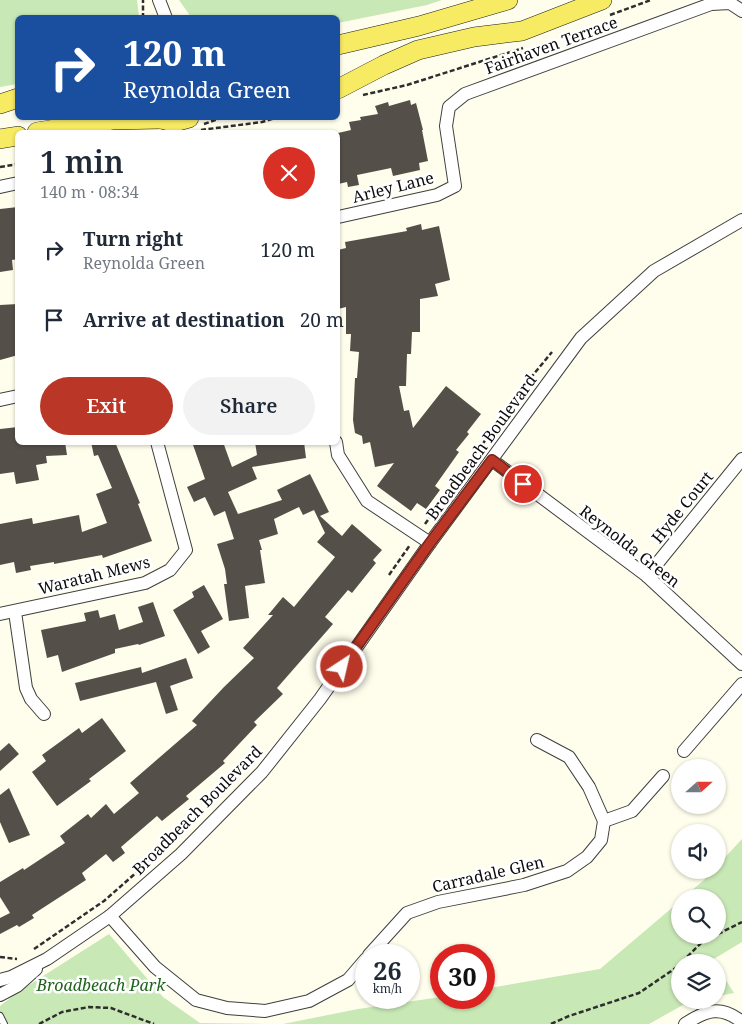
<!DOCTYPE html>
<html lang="en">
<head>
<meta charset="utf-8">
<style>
	body { margin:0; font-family:"Noto Serif",serif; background:#f2f2f3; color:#1f2937; height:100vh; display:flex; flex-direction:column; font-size:19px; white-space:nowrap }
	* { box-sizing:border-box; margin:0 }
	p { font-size:16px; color:#747a83 }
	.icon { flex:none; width:28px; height:28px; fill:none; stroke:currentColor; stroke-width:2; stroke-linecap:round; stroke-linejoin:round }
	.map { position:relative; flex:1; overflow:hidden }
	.side { position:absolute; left:15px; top:130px; width:325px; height:315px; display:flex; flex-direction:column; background:#fff; border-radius:8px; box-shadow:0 1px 4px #0004 }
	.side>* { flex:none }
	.hud { position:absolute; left:15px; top:15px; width:325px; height:105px; border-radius:8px; box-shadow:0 1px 4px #0004; background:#1a4fa0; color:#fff; overflow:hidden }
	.needle { width:32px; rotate:69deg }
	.fabs { position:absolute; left:671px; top:759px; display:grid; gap:10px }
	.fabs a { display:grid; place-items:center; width:55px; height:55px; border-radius:50%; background:#fff; box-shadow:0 1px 4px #0004; font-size:25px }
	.speed { position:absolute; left:355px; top:944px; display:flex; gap:10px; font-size:25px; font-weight:700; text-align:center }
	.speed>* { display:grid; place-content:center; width:65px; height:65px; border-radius:50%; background:#fff; box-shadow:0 1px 4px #0004; line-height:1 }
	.speed small { font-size:12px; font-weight:400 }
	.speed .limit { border:8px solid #d22; background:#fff; color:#111 }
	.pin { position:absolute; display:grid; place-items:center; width:42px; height:42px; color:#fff; margin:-21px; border:2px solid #fff; border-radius:50%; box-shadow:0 1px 5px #0007 }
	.me { position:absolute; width:55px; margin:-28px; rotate:35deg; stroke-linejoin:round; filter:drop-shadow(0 0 4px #0008) }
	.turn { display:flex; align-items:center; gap:18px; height:105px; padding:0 25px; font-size:22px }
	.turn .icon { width:65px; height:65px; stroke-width:2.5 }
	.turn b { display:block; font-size:35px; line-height:42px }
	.round { display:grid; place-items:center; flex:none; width:52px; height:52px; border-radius:26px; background:#f2f2f3 }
	.headline { display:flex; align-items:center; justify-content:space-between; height:85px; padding:0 25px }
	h1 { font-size:30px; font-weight:600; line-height:38px }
	.cta { display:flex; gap:10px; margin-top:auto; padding:10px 25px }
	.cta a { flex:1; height:58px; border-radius:30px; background:#ba3626; color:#fff; font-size:20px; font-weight:600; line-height:58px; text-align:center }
	.cta a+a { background:#f2f2f3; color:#1f2937 }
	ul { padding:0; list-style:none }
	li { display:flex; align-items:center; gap:15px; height:70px; padding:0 25px }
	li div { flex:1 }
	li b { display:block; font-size:19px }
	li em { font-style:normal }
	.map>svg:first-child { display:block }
</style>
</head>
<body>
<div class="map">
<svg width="742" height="1024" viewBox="0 0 742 1024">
	<rect width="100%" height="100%" fill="#fffeec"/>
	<g fill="#c8e8b6">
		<path d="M0,0H137L139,17L18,18L17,84L0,87Z"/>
		<path d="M179,0H442L427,5L338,23V18L191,17Z"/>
		<path d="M742,839V942L712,960L714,962H680V1000H695L690,1001L649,1024H283L358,1009L441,997V998H484V989L600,969L680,901V935H718V898L684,897L704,880L713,870H718V865Z"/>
		<path d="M109,934L163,997L200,1023L269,1024H0V1006L18,992Z"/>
		<path d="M718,968L734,993L718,996Z"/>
	</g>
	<g fill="#554f49">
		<path d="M410,100L411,105L416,103L423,130H422L428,161L419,163L420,170L393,176L391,168L357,175L359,185L348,187L347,182L338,184V133L351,130L349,122L361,120L360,117L378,114L375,106L388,102L389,106Z"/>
		<path d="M18,207V259L12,260L13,270L0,272V209Z"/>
		<path d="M421,224L422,230L439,226L450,280L435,284L438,296L420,299V332H412L411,354H407L406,386H399L404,411L409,410L413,428L446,386L481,414L467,432L469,434L456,450L459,452L435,486L440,490L426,509L417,503L411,511L377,486L394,463L375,467L370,442L363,444L362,436L355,433L353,420L355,378H357L359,352L350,351L351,334H346V307L338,309V250L346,248L345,242L407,231L406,228Z"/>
		<path d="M18,304V355L0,360V305Z"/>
		<path d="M18,427V442H65L67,455L46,456L47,463L36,465L39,480L16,484L14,472L0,474V429Z"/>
		<path d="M91,442H115L140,503L138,504L152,541L103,558L102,555L54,564V562L30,566L31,570L16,573L14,562L0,565V524L32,518L33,524L79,515L82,532L107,523L96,494L112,488L98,455L94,456Z"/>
		<path d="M192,442H223L232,467L257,455L255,442H304L306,458L252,467L257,479L228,492L238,514L282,500L277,490L310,474L329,512L320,516L342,536L352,524L382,550L373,560L376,563L352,593L348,590L325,617L333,624L277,688L283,694L254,722L257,725L223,761L225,763L186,796L189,799L162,821L157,816L121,847L125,853L113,862L106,854L82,873L86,880L32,915L34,918L19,927L17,925L0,934V918L10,913L0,897V882L23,868L24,870L65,843L60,836L88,814L91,818L106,804L114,814L139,793L130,783L197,725L192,721L224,687L254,658L243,648L273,615H268L283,597L294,607L335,557L317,542L325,533L314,510L303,515L299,507L274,519L278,534L259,540L262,550H260L265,583L245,586L249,618L229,621L224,584H227L225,569L217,544L234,539L225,511L214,516L205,497L194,502L187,487L205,479Z"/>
		<path d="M204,585L223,619L201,631L210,647L198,654L173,610L194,597L192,592Z"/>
		<path d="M153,602L165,636L139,645L138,644L115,649V653L62,672L58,655L47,658L41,630L86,621L84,613L98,610L100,618L115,614L119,630L143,622L138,607Z"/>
		<path d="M186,658L193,678L170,686L178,710L166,714L156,682L80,701L75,683L141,667L142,673Z"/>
		<path d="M102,718L126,751L89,779L91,781L57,806L32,772L46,761L42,755L79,728L82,733Z"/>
		<path d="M9,743L19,754L0,771V751Z"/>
		<path d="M9,788L30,835L9,843L0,822V795Z"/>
	</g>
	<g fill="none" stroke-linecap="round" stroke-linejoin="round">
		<g stroke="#3f3f3f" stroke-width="8">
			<path id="service" d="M0,1016L4,1024"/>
		</g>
		<g stroke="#3f3f3f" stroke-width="14">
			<g id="minor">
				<path d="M159,0L166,18"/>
				<path d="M0,187L18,183"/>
				<path d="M338,217L437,195L455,186L446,126L449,107L465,94L711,4L730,3L742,11"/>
				<path d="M0,400L18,396"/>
				<path d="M336,442L338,455L367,501L430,543"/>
				<path d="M492,460L647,576L742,664"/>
				<path d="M647,576L742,459"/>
				<path d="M15,612L26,688L31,699L44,714"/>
				<path d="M0,614L145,583L170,570L186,550L157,442"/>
				<path d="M684,751L742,684"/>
				<path d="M604,821L632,811L663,776"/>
				<path d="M110,916L155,967L196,1000L227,1008L265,1011L309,1001L348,980L366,959"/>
				<path d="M369,955L407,913L438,902L524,885L567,871L587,857L601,840L604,821L589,787L569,757L537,740"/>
				<path d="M0,980L11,977L47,959L110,916L181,854L262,772L320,699L430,543L581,338L654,271L742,220"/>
				<path d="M0,995L17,986L36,969"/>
				<path d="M685,1024C706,1010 721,1005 742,1022"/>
			</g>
		</g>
		<g stroke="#1d1d1d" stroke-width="20">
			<g id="primary">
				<path d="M338,45L419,26L508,0"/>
				<path d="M338,89L384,65L418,50L474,37L522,31L602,0"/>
				<path d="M0,104L18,98"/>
				<path d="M158,118C169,122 178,122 189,118"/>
				<path d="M37,132L112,120L160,119"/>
				<path d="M0,139L18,136"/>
			</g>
		</g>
		<g stroke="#2e2e2e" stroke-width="2.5" stroke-dasharray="5 2.5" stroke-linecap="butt">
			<path d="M610,15L651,0"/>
			<path d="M143,18V0"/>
			<path d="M363,95L407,85L523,48"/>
			<path d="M204,124L221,118"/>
			<path d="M201,130L262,122L275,118"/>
			<path d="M0,167L18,164"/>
			<path d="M425,524L528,381L552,352"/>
			<path d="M389,575L410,545"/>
			<path d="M718,934L742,922"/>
			<path d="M34,949L104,901L179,835"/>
			<path d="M0,957L17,959"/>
			<path d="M682,962L701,943L716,935"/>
			<path d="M39,1024L62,1012L89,1007L111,1008L154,1024"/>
			<path d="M551,1024L569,1016L639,993L680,965"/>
		</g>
		<use href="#service" stroke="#fff" stroke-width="6"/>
		<use href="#minor" stroke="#fff" stroke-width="12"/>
		<use href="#primary" stroke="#f7eb63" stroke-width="19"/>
	</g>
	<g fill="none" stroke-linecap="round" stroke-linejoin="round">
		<g stroke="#792319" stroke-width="12">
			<path id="route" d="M342,667L430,543L492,460L523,484"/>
		</g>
		<use href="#route" stroke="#ba3626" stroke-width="9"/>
	</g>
	<g text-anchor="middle" stroke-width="5" stroke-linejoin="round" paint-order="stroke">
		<g font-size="16" fill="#0c0c0c" stroke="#fff">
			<text transform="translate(551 45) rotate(-20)" y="6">Fairhaven Terrace</text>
			<text transform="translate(393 187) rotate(-14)" y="6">Arley Lane</text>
			<text transform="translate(481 447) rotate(-54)" y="6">Broadbeach Boulevard</text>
			<text transform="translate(682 507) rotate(-51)" y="6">Hyde Court</text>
			<text transform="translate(630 546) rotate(38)" y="6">Reynolda Green</text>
			<text transform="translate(94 575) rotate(-14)" y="6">Waratah Mews</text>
			<text transform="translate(197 810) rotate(-45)" y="6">Broadbeach Boulevard</text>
			<text transform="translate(488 874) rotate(-13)" y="6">Carradale Glen</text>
		</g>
		<g font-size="16" font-style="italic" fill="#21631e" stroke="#fff">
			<text x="101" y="991">Broadbeach Park</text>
		</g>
	</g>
</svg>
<div class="fabs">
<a><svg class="needle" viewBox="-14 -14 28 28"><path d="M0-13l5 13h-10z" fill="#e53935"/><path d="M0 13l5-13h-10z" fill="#747a83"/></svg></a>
<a><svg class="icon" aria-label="sound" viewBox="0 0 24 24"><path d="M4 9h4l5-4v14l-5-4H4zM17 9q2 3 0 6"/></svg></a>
<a><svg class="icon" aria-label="search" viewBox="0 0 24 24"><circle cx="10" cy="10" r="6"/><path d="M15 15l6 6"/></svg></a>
<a><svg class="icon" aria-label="layers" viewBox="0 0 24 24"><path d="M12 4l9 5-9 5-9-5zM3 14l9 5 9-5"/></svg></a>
</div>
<div class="speed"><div>26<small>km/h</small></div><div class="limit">30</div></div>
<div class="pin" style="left:523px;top:484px;background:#d93025"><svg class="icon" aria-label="arrive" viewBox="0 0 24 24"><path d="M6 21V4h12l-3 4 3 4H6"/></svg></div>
<svg class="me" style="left:342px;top:667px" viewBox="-20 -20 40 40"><circle r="17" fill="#ba3626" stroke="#fff" stroke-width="3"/><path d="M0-11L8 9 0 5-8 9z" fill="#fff"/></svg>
<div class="hud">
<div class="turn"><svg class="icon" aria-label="right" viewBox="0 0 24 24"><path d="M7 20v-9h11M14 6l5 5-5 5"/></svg><div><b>120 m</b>Reynolda Green</div></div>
</div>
<section class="side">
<div class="headline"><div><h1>1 min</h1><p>140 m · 08:34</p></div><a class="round" style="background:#d93025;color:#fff"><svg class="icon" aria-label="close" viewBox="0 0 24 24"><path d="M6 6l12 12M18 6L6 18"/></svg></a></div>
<ul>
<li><svg class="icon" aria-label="right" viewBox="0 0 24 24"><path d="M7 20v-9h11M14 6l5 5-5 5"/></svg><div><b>Turn right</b><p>Reynolda Green</p></div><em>120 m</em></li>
<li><svg class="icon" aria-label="arrive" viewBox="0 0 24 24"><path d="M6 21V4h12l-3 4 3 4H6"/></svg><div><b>Arrive at destination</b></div><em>20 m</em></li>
</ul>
<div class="cta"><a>Exit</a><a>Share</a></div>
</section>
</div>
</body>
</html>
